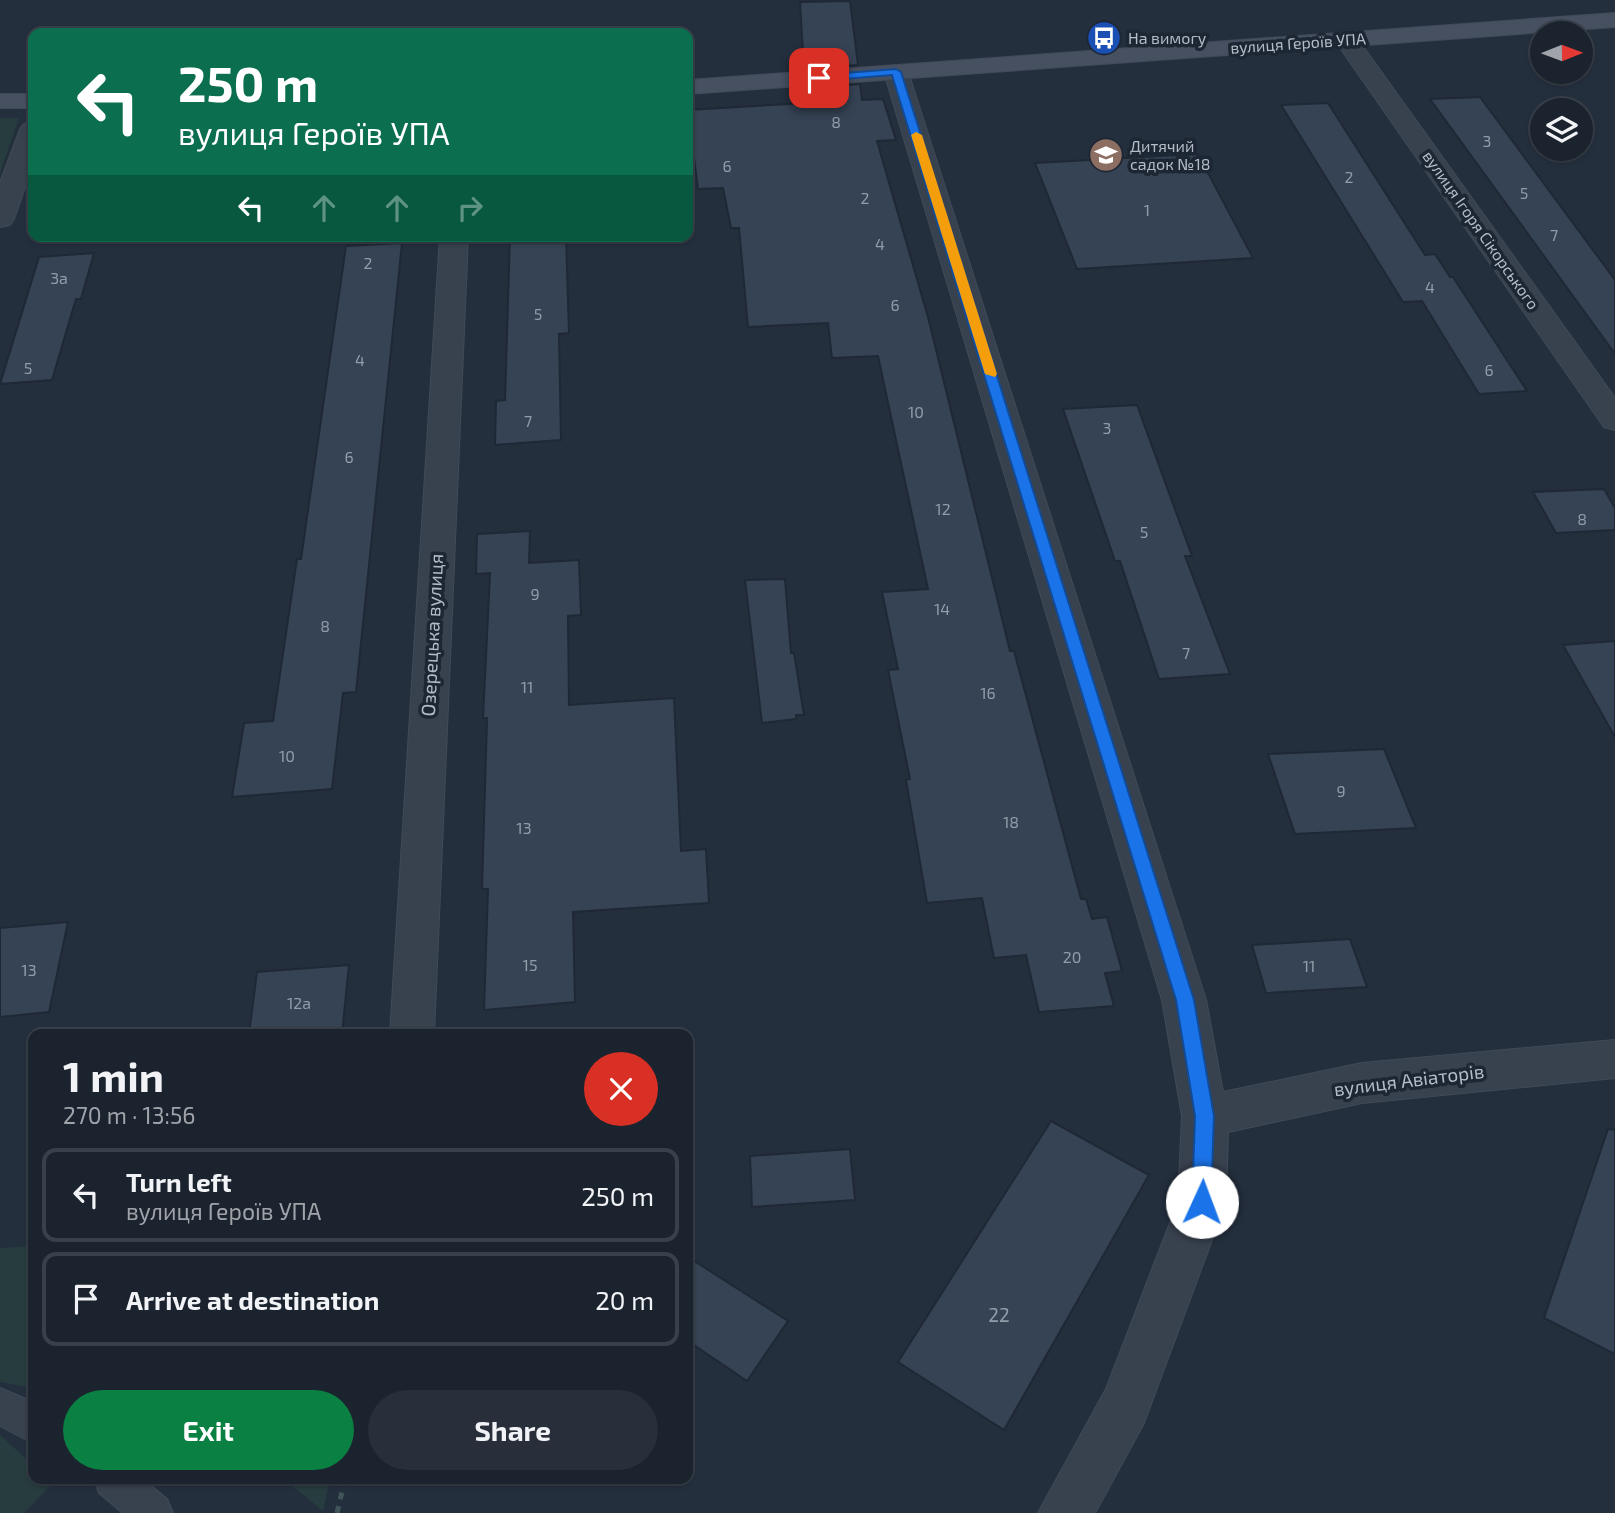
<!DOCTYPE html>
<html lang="en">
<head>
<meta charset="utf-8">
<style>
	body { margin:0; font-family:"Exo 2",sans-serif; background:#282f3a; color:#f1f3f6; height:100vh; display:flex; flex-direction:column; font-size:26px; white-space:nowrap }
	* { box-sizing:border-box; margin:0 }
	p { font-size:23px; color:#a0a4aa }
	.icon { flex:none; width:38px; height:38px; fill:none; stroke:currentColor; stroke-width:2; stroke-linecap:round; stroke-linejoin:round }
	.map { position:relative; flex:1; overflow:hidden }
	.sheet { position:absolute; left:28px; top:1029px; width:665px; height:455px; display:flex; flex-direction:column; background:#1b232e; border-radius:14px; box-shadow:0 2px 5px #0004,0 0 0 2px #39404a }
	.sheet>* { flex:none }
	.top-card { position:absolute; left:28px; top:28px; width:665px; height:214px; border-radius:14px; box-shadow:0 2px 5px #0004,0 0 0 2px #39404a; background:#0b6e4f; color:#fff; overflow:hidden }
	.needle { width:46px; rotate:89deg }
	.controls { position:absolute; left:1530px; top:21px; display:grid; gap:14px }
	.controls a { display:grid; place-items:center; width:63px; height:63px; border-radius:50%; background:#1b232e; box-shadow:0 2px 5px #0004,0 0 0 2px #39404a; font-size:35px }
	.pin { position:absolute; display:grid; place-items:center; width:60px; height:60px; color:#fff; margin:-30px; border-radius:14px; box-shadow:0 4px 10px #0006 }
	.me { position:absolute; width:77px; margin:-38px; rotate:2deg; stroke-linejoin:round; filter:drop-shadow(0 0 5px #0008) }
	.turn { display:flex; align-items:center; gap:24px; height:147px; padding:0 35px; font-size:32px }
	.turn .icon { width:91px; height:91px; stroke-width:2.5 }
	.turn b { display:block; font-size:49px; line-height:60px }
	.lanes { display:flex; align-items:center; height:66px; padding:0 35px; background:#0003; justify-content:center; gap:35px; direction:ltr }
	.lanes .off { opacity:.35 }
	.round { display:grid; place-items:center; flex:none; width:74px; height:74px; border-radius:37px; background:#282f3a }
	.head { display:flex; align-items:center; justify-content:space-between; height:119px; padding:0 35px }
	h1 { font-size:42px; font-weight:700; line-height:52px }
	.cta { display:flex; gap:14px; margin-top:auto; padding:14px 35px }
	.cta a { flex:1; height:80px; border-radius:42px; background:#0b8043; color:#fff; font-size:28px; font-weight:700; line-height:80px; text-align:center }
	.cta a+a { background:#282f3a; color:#f1f3f6 }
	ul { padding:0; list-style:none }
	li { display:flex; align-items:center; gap:21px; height:94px; margin:0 14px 10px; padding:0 21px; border:4px solid #39404a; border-radius:14px }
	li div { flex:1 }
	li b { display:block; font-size:26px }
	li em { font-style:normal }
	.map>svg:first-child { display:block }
</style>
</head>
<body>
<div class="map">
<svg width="1615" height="1513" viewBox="0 0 1615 1513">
	<rect width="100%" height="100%" fill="#242f3e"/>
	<g fill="#263c3f">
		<path d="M0,118H19L0,173Z"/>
		<path d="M33,1246V1392L27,1387L0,1382V1248Z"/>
		<path d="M0,1435L33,1465V1479H49L53,1483L24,1513H0Z"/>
		<path d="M284,1479H330L323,1511Z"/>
	</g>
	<g fill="#364354" stroke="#1f2835" stroke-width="2">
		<path d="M850,1L858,65L804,69L800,2Z"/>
		<path d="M860,84L862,100L883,99L896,140L877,141L928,317L1010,651H1014L1081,899H1086L1092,919L1107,917L1122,971L1105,973L1114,1006L1039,1012L1026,955L994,958L982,898L927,903L906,780L910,779L888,670L898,669L882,592L928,589L878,356L832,358L828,323L748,327L739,228H731L723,188L698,189L688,110L806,103L805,88Z"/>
		<path d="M1480,97L1615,280V354L1430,99Z"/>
		<path d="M1328,103L1425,255L1435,254L1450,277H1453L1527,391L1479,394L1422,301L1403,302L1281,105Z"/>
		<path d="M1198,154L1253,258L1077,269L1035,163Z"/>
		<path d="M510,236H566L569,333L559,334L561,440L495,445L496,401L505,400Z"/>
		<path d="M402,243L356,692L343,693L332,789L232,797L244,723L273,721L297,559H301L346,246Z"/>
		<path d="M94,253L81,299H76L52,380L0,384L39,257Z"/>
		<path d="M1137,405L1192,556H1185L1230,674L1159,679L1120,561H1115L1063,409Z"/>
		<path d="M1604,489L1615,508V530L1556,533L1533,492Z"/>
		<path d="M530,531L529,563L579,560L581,615L568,616L569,705L674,698L681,851L706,849L709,903L573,912L575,1002L484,1010L488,889H482L487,718H483L490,573L476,574L477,534Z"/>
		<path d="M785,579L791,653H794L804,715H796V719L762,723L745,580Z"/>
		<path d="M1615,641V737L1563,645Z"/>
		<path d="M1384,749L1416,828L1295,834L1268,754Z"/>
		<path d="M68,922L49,1012L0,1017V928Z"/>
		<path d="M1350,939L1367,987L1266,993L1252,945Z"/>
		<path d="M349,965L342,1034H249L257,972Z"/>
		<path d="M1051,1121L1149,1175L1004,1430L898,1362Z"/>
		<path d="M1608,1129L1615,1130V1354L1544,1318Z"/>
		<path d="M850,1149L855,1200L752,1207L750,1156Z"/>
		<path d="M688,1257L788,1321L747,1381L688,1341Z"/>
	</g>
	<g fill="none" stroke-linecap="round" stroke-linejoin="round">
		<g stroke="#414a57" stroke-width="2">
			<g id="lane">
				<path d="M0,1388L33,1402V1443L0,1426Z"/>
				<path d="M94,1479H143L167,1499L173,1513H123L99,1493Z"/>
			</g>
		</g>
		<g stroke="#414a57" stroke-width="2">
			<g id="street">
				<path d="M1346,32L1354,34L1615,398V430L1604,427L1334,39L1338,34Z"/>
				<path d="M896,65L905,67L908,72L1206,1000L1223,1092L1362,1063L1615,1040V1078L1362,1103L1228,1132L1226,1202L1144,1423L1095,1513H1038L1106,1389L1178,1202L1182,1116L1162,1000L884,72L887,67Z"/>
				<path d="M33,121V164L14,219L10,225L0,227V183L20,129L24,124Z"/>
				<path d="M440,236H468L434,1034H390Z"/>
			</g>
		</g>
		<g stroke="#414a57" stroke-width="2">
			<g id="secondary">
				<path d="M1615,13V27L688,94V80Z"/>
				<rect x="0" y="94" width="33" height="14"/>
			</g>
		</g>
		<path stroke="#3f5557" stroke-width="5" stroke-dasharray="7 7" stroke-linecap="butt" d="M337,1513L345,1479"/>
		<use href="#lane" fill="#38414e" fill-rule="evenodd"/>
		<use href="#street" fill="#38414e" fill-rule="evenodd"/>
		<use href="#secondary" fill="#465061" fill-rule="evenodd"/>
	</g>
	<path fill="#1a73e8" stroke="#114b97" stroke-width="2" d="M896,69L901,72L1194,1000L1214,1116L1211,1202L1209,1209L1202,1212L1195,1209L1192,1202L1195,1116L1176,1000L892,75L819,81L814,78L819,75Z"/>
	<path fill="#f59e0b" d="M916,132L922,135L997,374L995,377L985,374L911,135Z"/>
	<defs>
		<g id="bus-disc" transform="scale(1.75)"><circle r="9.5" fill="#1a4fb4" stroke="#1d2633"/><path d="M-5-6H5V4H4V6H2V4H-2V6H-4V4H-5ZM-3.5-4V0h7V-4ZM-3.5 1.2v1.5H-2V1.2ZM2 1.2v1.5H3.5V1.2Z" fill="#fff"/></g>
		<g id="school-disc" transform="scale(1.75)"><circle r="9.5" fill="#8d6e63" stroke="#1d2633"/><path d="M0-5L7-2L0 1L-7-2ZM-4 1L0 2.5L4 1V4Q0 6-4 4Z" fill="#fff"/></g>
	</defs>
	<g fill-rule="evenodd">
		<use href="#bus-disc" x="1104" y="38"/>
		<use href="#school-disc" x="1106" y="155"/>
	</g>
	<g text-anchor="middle" stroke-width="7" stroke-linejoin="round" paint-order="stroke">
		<g font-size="16" fill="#b4bcc9" stroke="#1d2633" text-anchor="start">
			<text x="1128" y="44">На вимогу</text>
			<text x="1130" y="152">Дитячий<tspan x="1130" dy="18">садок №18</tspan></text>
		</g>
		<g font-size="16" fill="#b4bcc9" stroke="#1d2633">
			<text transform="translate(1298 43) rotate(-4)" y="6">вулиця Героїв УПА</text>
			<text transform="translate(1481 230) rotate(55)" y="6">вулиця Ігоря Сікорського</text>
		</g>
		<g font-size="16" fill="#929caa">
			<text x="836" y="128">8</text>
			<text x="1487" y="147">3</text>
			<text x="727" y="172">6</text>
			<text x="1349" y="183">2</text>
			<text x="1524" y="199">5</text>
			<text x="865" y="204">2</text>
			<text x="1147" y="216">1</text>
			<text x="1554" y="241">7</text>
			<text x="880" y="250">4</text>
			<text x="368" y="269">2</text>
			<text x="59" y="284">3а</text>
			<text x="1430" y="293">4</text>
			<text x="895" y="311">6</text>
			<text x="538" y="320">5</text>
			<text x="360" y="366">4</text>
			<text x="28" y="374">5</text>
			<text x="1489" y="376">6</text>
			<text x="916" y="418">10</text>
			<text x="528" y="427">7</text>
			<text x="1107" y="434">3</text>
			<text x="349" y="463">6</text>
			<text x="943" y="515">12</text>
			<text x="1582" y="525">8</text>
			<text x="1144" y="538">5</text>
			<text x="535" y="600">9</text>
			<text x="942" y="615">14</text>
			<text x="325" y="632">8</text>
			<text x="1186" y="659">7</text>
			<text x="527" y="693">11</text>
			<text x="988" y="699">16</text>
			<text x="287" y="762">10</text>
			<text x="1341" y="797">9</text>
			<text x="1011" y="828">18</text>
			<text x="524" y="834">13</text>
			<text x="1072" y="963">20</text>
			<text x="530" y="971">15</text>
			<text x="1309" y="972">11</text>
			<text x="29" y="976">13</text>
			<text x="299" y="1009">12а</text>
		</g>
		<g font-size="19" fill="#b4bcc9" stroke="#1d2633">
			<text transform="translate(432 635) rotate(-87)" y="7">Озерецька вулиця</text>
			<text transform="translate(1409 1080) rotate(-7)" y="7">вулиця Авіаторів</text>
		</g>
		<g font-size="19" fill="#929caa">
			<text x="999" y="1322">22</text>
		</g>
	</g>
</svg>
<div class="controls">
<a><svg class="needle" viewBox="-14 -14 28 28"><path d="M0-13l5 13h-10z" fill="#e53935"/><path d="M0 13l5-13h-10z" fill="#a0a4aa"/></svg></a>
<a><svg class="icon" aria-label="layers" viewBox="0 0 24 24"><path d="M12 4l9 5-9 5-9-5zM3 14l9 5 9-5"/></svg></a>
</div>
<div class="pin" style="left:819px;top:78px;background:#d93025"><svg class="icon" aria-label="arrive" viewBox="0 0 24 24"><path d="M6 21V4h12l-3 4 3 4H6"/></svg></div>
<svg class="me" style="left:1202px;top:1202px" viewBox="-20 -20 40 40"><circle r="19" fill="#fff"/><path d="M0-13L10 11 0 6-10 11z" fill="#1a73e8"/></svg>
<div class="top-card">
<div class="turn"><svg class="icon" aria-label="left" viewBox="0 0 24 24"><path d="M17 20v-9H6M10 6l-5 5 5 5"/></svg><div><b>250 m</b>вулиця Героїв УПА</div></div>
<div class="lanes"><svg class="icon" aria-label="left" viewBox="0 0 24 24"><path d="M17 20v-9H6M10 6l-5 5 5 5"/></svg><svg class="icon off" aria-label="ahead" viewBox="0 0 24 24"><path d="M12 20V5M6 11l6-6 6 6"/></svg><svg class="icon off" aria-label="ahead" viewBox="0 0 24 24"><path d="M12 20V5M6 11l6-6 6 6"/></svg><svg class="icon off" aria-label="right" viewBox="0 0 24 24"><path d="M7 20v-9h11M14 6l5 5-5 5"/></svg></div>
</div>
<section class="sheet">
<div class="head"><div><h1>1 min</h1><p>270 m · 13:56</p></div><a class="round" style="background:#d93025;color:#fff"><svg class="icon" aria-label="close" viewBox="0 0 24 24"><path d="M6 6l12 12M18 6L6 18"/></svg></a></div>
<ul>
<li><svg class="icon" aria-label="left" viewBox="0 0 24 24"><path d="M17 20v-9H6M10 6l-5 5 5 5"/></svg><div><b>Turn left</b><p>вулиця Героїв УПА</p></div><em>250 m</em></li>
<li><svg class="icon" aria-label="arrive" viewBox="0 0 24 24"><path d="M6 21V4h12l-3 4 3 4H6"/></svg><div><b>Arrive at destination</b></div><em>20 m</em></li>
</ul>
<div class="cta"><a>Exit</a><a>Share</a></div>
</section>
</div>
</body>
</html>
